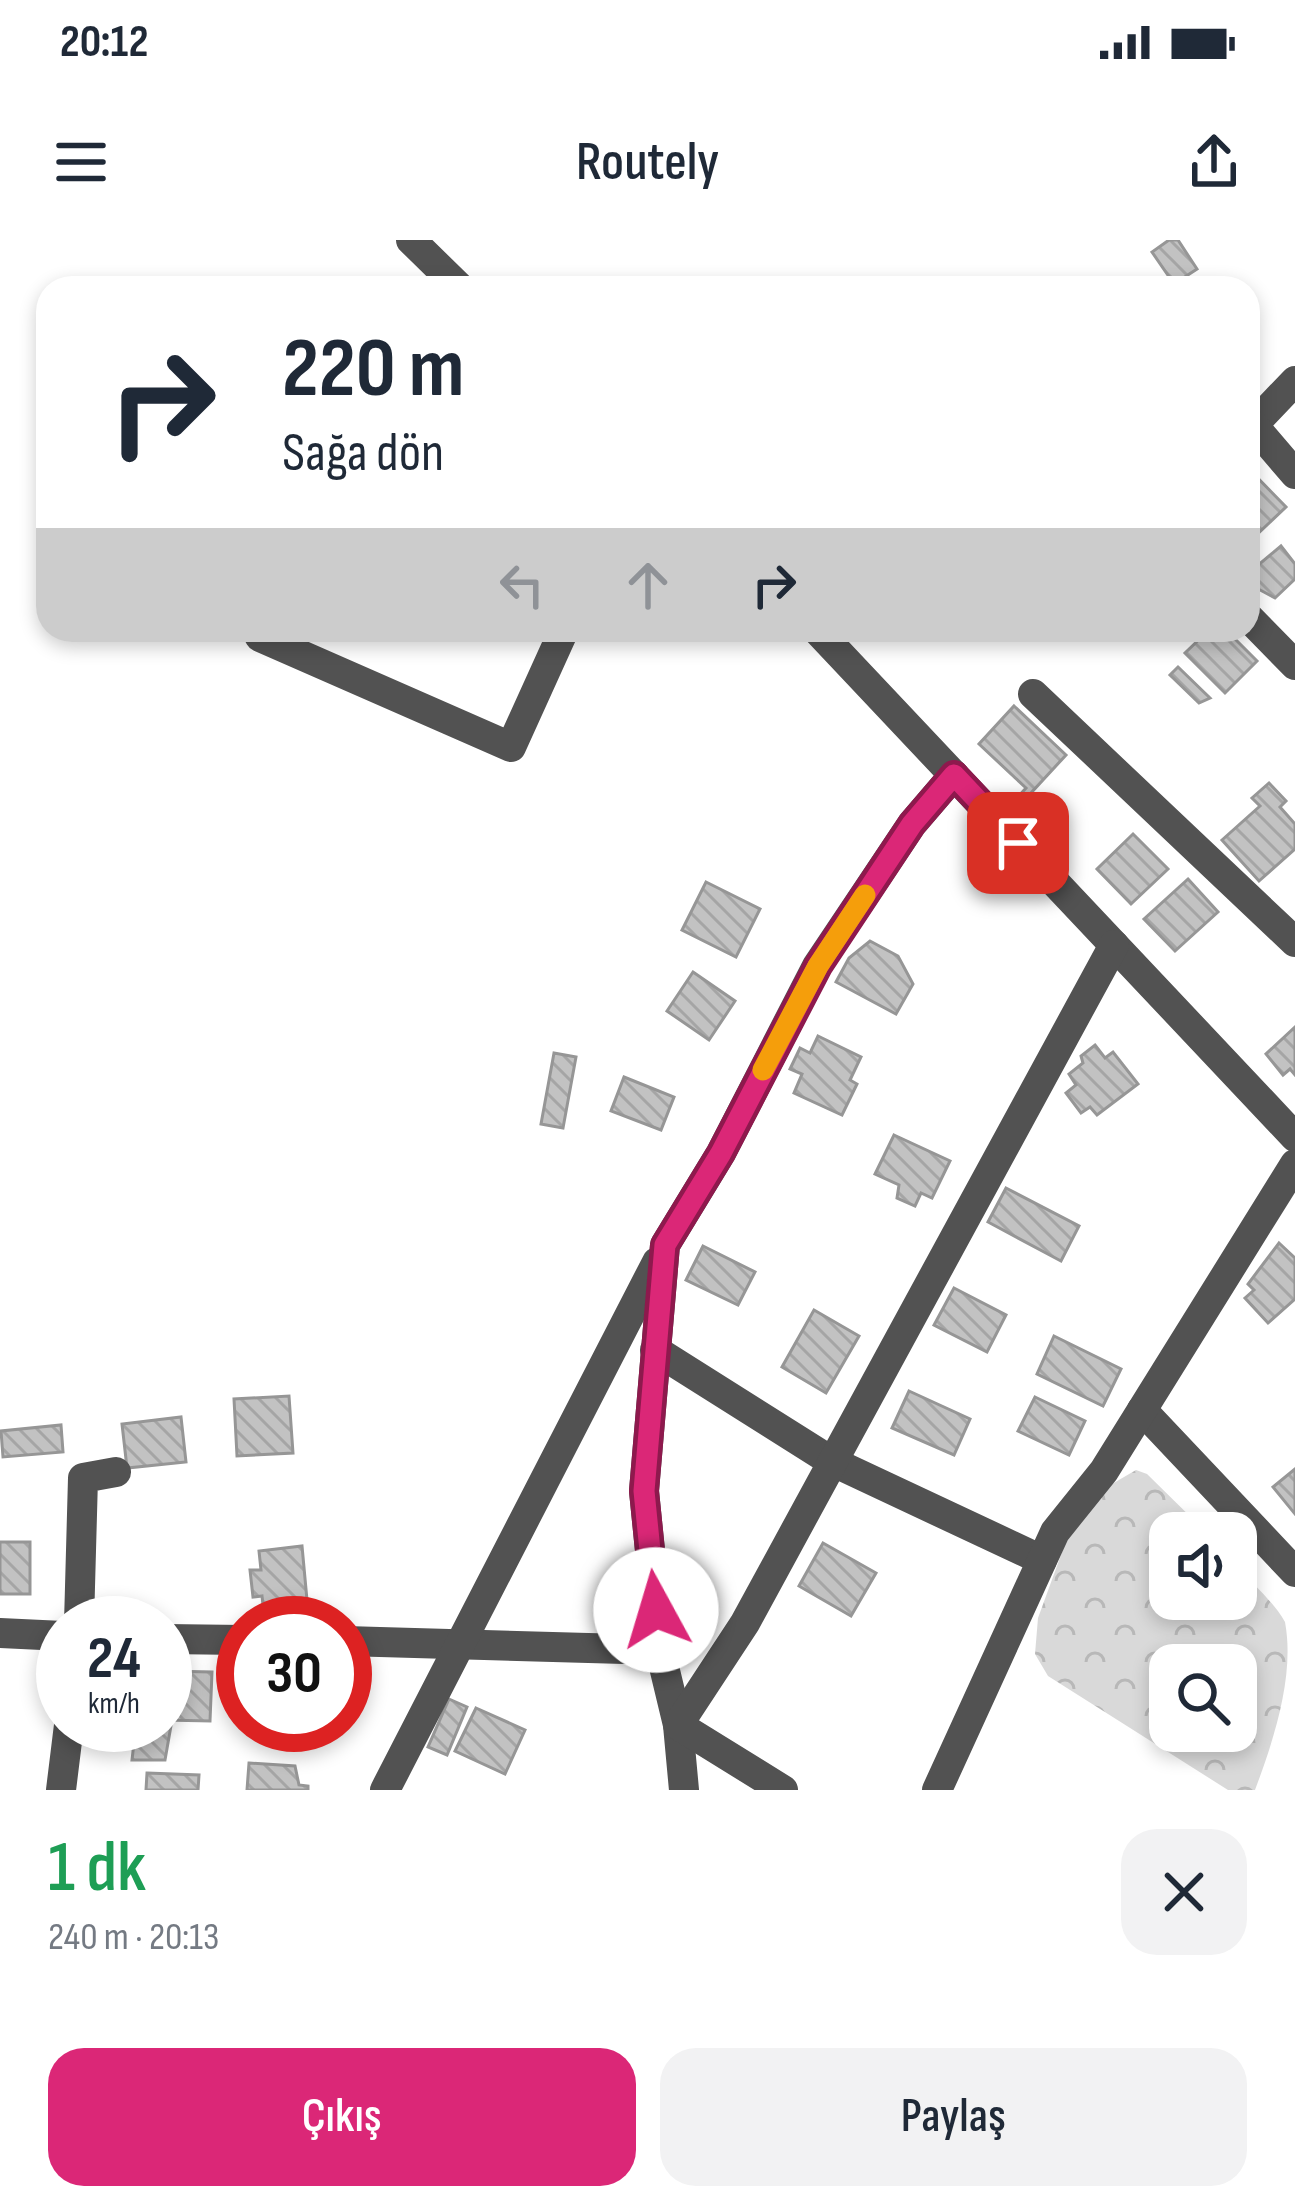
<!DOCTYPE html>
<html lang="tr">
<head>
<meta charset="utf-8">
<style>
	body { margin:0; font-family:"Sofia Sans Condensed",sans-serif; background:#f2f2f3; color:#1f2937; height:100vh; display:flex; flex-direction:column; font-size:45px; white-space:nowrap }
	* { box-sizing:border-box; margin:0 }
	p { font-size:39px; color:#747a83 }
	.icon { flex:none; width:66px; height:66px; fill:none; stroke:currentColor; stroke-width:2; stroke-linecap:round; stroke-linejoin:round }
	.map { position:relative; height:1550px; overflow:hidden }
	.details { display:flex; flex-direction:column; background:#fff; flex:1 }
	.details>* { flex:none }
	.top-card { position:absolute; left:36px; top:36px; width:1224px; height:366px; border-radius:36px; box-shadow:0 6px 18px #0003; background:#fff; color:#1f2937; overflow:hidden }
	.fabs { position:absolute; left:1149px; top:1272px; display:grid; gap:24px }
	.fabs a { display:grid; place-items:center; width:108px; height:108px; border-radius:24px; background:#fff; box-shadow:0 6px 18px #0003; font-size:60px }
	.speed { position:absolute; left:36px; top:1356px; display:flex; gap:24px; font-size:60px; font-weight:700; text-align:center }
	.speed>* { display:grid; place-content:center; width:156px; height:156px; border-radius:50%; background:#fff; box-shadow:0 6px 18px #0003; line-height:1 }
	.speed small { font-size:30px; font-weight:400 }
	.speed .limit { border:18px solid #d22; background:#fff; color:#111 }
	.pin { position:absolute; display:grid; place-items:center; width:102px; height:102px; color:#fff; margin:-51px; border-radius:24px; box-shadow:0 6px 18px #0006 }
	.me { position:absolute; width:132px; margin:-66px; rotate:354deg; stroke-linejoin:round; filter:drop-shadow(0 0 9px #0008) }
	.turn { display:flex; align-items:center; gap:42px; height:252px; padding:0 48px; font-size:54px }
	.turn .icon { width:156px; height:156px; stroke-width:2.5 }
	.turn b { display:block; font-size:84px; line-height:102px }
	.lanes { display:flex; align-items:center; height:114px; padding:0 48px; background:#0003; justify-content:center; gap:60px; direction:ltr }
	.lanes .off { opacity:.35 }
	.round { display:grid; place-items:center; flex:none; width:126px; height:126px; border-radius:36px; background:#f2f2f3 }
	.summary { display:flex; align-items:center; justify-content:space-between; height:204px; padding:0 48px }
	h1 { font-size:72px; font-weight:600; line-height:90px; color:#1e9e55 }
	.action { display:flex; gap:24px; margin-top:auto; padding:24px 48px }
	.action a { flex:1; height:138px; border-radius:36px; background:#db2777; color:#fff; font-size:48px; font-weight:600; line-height:138px; text-align:center }
	.action a+a { background:#f2f2f3; color:#1f2937 }
	.status { display:flex; justify-content:space-between; align-items:center; height:84px; padding:0 60px; background:#fff; direction:ltr }
	.status svg { height:33px; fill:currentColor }
	header { display:flex; justify-content:space-between; align-items:center; height:156px; padding:0 48px; background:#fff; font-size:54px; font-weight:600 }
	.map>svg:first-child { display:block }
</style>
</head>
<body>
<div class="status"><b>20:12</b><svg viewBox="0 0 49 12"><path d="M0 12V9h3v3zM5 12V6h3v6zM10 12V3h3v9zM15 12V0h3v12zM26 1h20v11H26zM47 4h2v5h-2z"/></svg></div>
<header><svg class="icon" aria-label="menu" viewBox="0 0 24 24"><path d="M4 6h16M4 12h16M4 18h16"/></svg>Routely<svg class="icon" aria-label="share" viewBox="0 0 24 24"><path d="M12 15V3M7 8l5-5 5 5M5 13v7h14v-7"/></svg></header>
<div class="map">
<svg width="1295" height="1550" viewBox="0 0 1295 1550">
	<defs>
		<pattern id="forest-crowns" width="20" height="18" patternUnits="userSpaceOnUse" patternTransform="scale(3)"><rect width="20" height="18" fill="#d9d9d9"/><path d="M2 6a3 3 0 1 1 6 0M12 15a3 3 0 1 1 6 0" fill="none" stroke="#b8b8b8"/></pattern>
		<pattern id="building-back-hatch" width="6" height="6" patternUnits="userSpaceOnUse" patternTransform="scale(3)"><rect width="6" height="6" fill="#c2c2c2"/><path d="M-1 5l2 2M0 0l6 6M5-1l2 2" fill="none" stroke="#a5a5a5"/></pattern>
	</defs>
	<rect width="100%" height="100%" fill="#fff"/>
	<path fill="url(#forest-crowns)" fill-rule="evenodd" d="M1136,1230L1147,1234L1207,1293H1170V1359H1236V1326C1252,1343 1273,1361 1285,1382C1295,1435 1274,1499 1255,1550H1228L1048,1436L1035,1414L1038,1378L1069,1293L1112,1244ZM1170,1425H1236V1491H1170Z"/>
	<g fill="url(#building-back-hatch)" stroke="#969696" stroke-width="3">
		<path d="M1169,0H1178L1197,29L1174,44L1152,12Z"/>
		<path d="M1249,229L1286,267L1248,303V230Z"/>
		<path d="M1281,306L1295,324V339L1275,358L1249,344L1251,331Z"/>
		<path d="M1209,390H1226L1257,421L1225,453L1185,413Z"/>
		<path d="M1178,427L1210,458L1199,463L1170,435Z"/>
		<path d="M1014,466L1066,515L1031,553L1041,562L1023,582L1008,568L1026,548L979,504Z"/>
		<path d="M1269,543L1286,561L1280,567L1295,584V609L1259,641L1222,600L1260,566L1252,558Z"/>
		<path d="M1133,594L1168,629L1131,664L1097,629Z"/>
		<path d="M1188,639L1218,672L1175,711L1144,679Z"/>
		<path d="M706,642L760,669L736,717L682,690Z"/>
		<path d="M870,701L898,716L913,744L896,774L836,742L849,718Z"/>
		<path d="M693,732L735,761L709,800L667,771Z"/>
		<path d="M1295,787V835L1290,829L1283,835L1266,814Z"/>
		<path d="M818,796L861,817L850,840L857,844L842,875L794,853L802,834L790,829L800,808L810,813Z"/>
		<path d="M1095,805L1105,818L1113,812L1138,844L1097,875L1090,867L1081,873L1066,853L1076,845L1069,834L1083,823L1081,816Z"/>
		<path d="M554,813L576,817L563,888L541,884Z"/>
		<path d="M624,837L674,857L661,890L611,871Z"/>
		<path d="M894,895L950,921L932,958L921,953L915,966L897,958L899,945L875,934Z"/>
		<path d="M1006,948L1079,986L1061,1021L988,982Z"/>
		<path d="M1279,1003L1295,1018V1059L1268,1083L1245,1058L1254,1050L1248,1044Z"/>
		<path d="M703,1006L755,1032L738,1065L686,1040Z"/>
		<path d="M954,1048L1006,1075L987,1112L934,1085Z"/>
		<path d="M814,1070L859,1096L826,1153L782,1127Z"/>
		<path d="M1054,1096L1121,1129L1103,1166L1037,1134Z"/>
		<path d="M909,1151L970,1179L954,1215L892,1188Z"/>
		<path d="M289,1156L293,1213L237,1216L234,1159Z"/>
		<path d="M1035,1157L1085,1181L1069,1215L1018,1191Z"/>
		<path d="M181,1177L186,1222L127,1228L122,1184Z"/>
		<path d="M61,1185L63,1212L3,1217L1,1191Z"/>
		<path d="M1295,1229V1274L1273,1247Z"/>
		<rect x="0" y="1302" width="30" height="52"/>
		<path d="M823,1303L876,1333L851,1376L799,1346Z"/>
		<path d="M302,1306L307,1360L263,1365L262,1356L253,1357L250,1330H261L259,1311Z"/>
		<path d="M165,1431L212,1432L210,1481L165,1480Z"/>
		<path d="M449,1459L467,1467L447,1515L428,1507Z"/>
		<path d="M476,1468L525,1490L505,1534L455,1511Z"/>
		<path d="M165,1480H172L165,1520H132L136,1485H165Z"/>
		<path d="M249,1523L295,1526L299,1545L308,1546V1550H247Z"/>
		<path d="M147,1533L199,1535L198,1550H146Z"/>
	</g>
	<g fill="none" stroke-linecap="round" stroke-linejoin="round">
		<g stroke="#525252" stroke-width="30">
			<path d="M411,0L460,48"/>
			<path d="M1248,184L1253,185L1295,141"/>
			<path d="M1253,185L1295,234"/>
			<path d="M1248,377L1295,425"/>
			<path d="M256,390L260,397L511,507L564,390"/>
			<path d="M817,390L1295,897"/>
			<path d="M1033,454L1295,702"/>
			<path d="M655,1110L831,1221L1042,1320"/>
			<path d="M1142,1170L1295,1332"/>
			<path d="M79,1383L83,1238L116,1232"/>
			<path d="M0,1393L63,1396"/>
			<path d="M165,1399L243,1400"/>
			<path d="M345,1401L660,1410"/>
			<path d="M61,1550L69,1485"/>
			<path d="M385,1550L657,1022"/>
			<path d="M684,1550L678,1485L660,1410L644,1251L665,1005L721,913L817,726L912,584L954,535"/>
			<path d="M783,1550L678,1485L745,1383L1114,705"/>
			<path d="M937,1550L1055,1292L1104,1231L1295,924"/>
		</g>
	</g>
	<g fill="none" stroke-linecap="round" stroke-linejoin="round">
		<g stroke="#8e194d" stroke-width="30">
			<path id="route" d="M656,1370L644,1251L665,1005L721,913L818,726L912,584L954,535L1018,603"/>
		</g>
		<use href="#route" stroke="#db2777" stroke-width="21"/>
		<path stroke="#f59e0b" stroke-width="21" d="M763,830L818,726L865,655"/>
	</g>
</svg>
<div class="fabs">
<a><svg class="icon" aria-label="sound" viewBox="0 0 24 24"><path d="M4 9h4l5-4v14l-5-4H4zM17 9q2 3 0 6"/></svg></a>
<a><svg class="icon" aria-label="search" viewBox="0 0 24 24"><circle cx="10" cy="10" r="6"/><path d="M15 15l6 6"/></svg></a>
</div>
<div class="speed"><div>24<small>km/h</small></div><div class="limit">30</div></div>
<div class="pin" style="left:1018px;top:603px;background:#d93025"><svg class="icon" aria-label="arrive" viewBox="0 0 24 24"><path d="M6 21V4h12l-3 4 3 4H6"/></svg></div>
<svg class="me" style="left:656px;top:1370px" viewBox="-20 -20 40 40"><circle r="19" fill="#fff"/><path d="M0-13L10 11 0 6-10 11z" fill="#db2777"/></svg>
<div class="top-card">
<div class="turn"><svg class="icon" aria-label="right" viewBox="0 0 24 24"><path d="M7 20v-9h11M14 6l5 5-5 5"/></svg><div><b>220 m</b>Sağa dön</div></div>
<div class="lanes"><svg class="icon off" aria-label="left" viewBox="0 0 24 24"><path d="M17 20v-9H6M10 6l-5 5 5 5"/></svg><svg class="icon off" aria-label="ahead" viewBox="0 0 24 24"><path d="M12 20V5M6 11l6-6 6 6"/></svg><svg class="icon" aria-label="right" viewBox="0 0 24 24"><path d="M7 20v-9h11M14 6l5 5-5 5"/></svg></div>
</div>
</div>
<section class="details">
<div class="summary"><div><h1>1 dk</h1><p>240 m · 20:13</p></div><a class="round"><svg class="icon" aria-label="close" viewBox="0 0 24 24"><path d="M6 6l12 12M18 6L6 18"/></svg></a></div>
<div class="action"><a>Çıkış</a><a>Paylaş</a></div>
</section>
</body>
</html>
